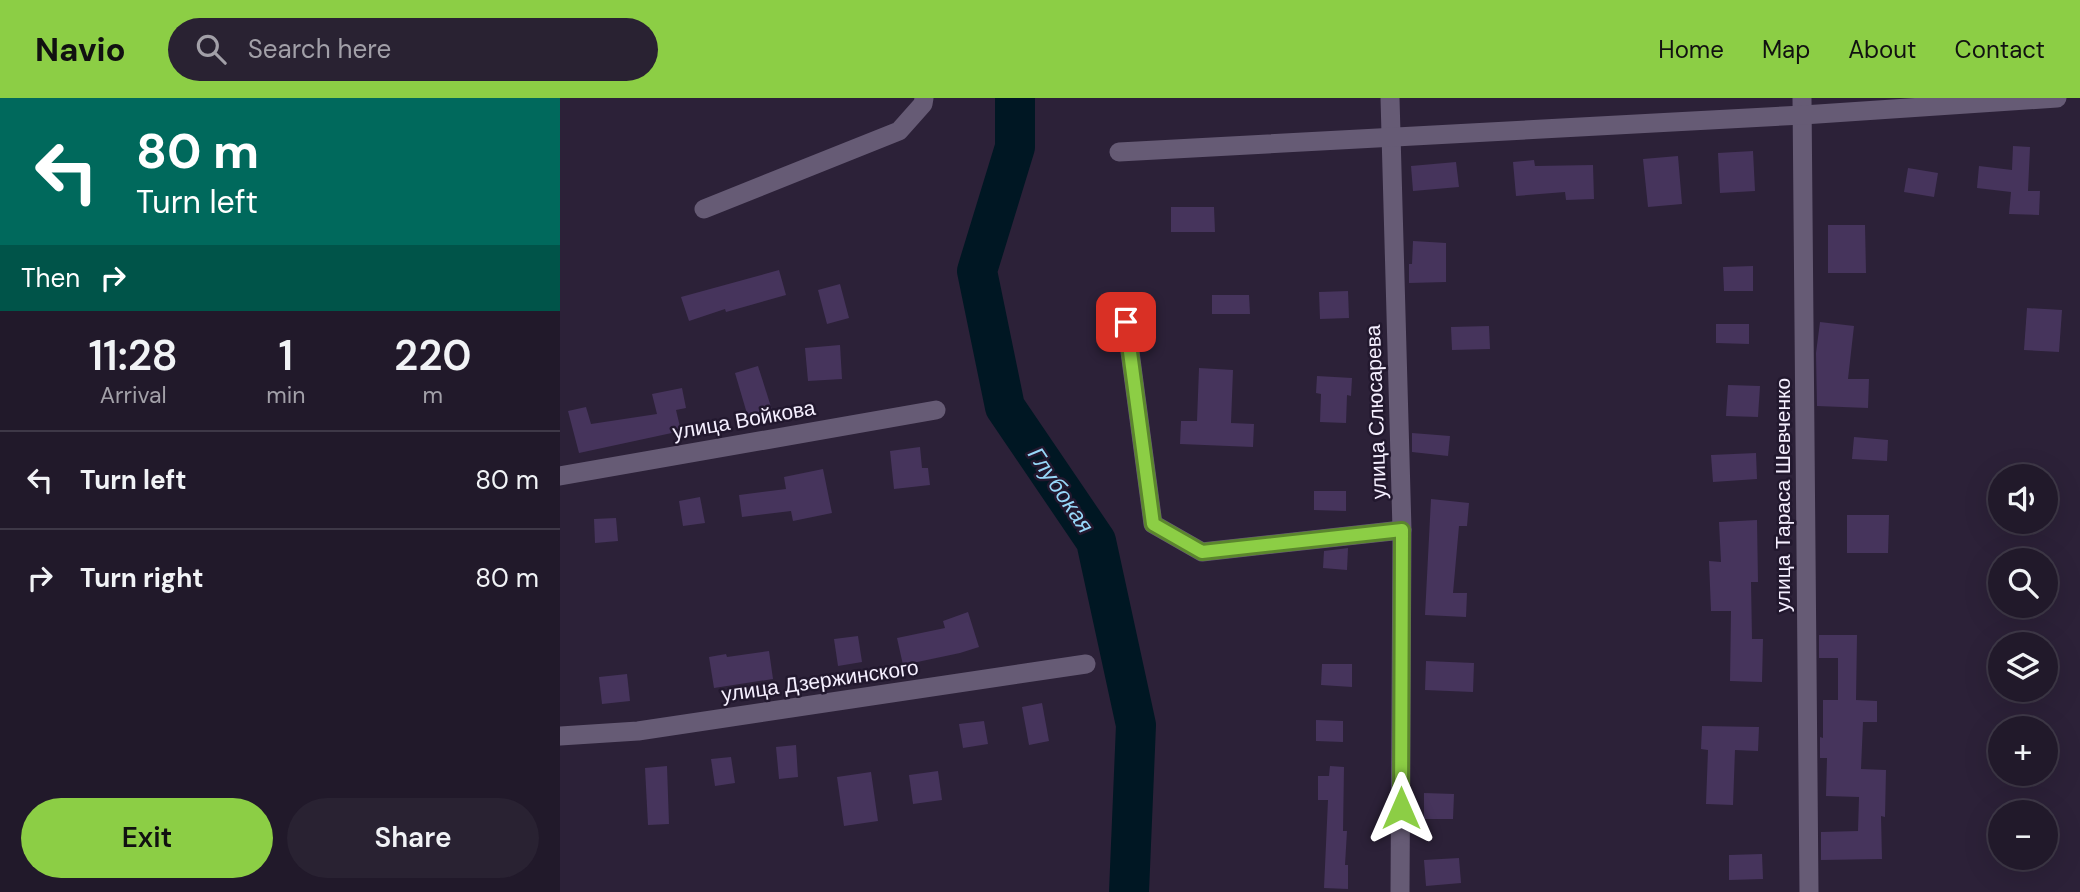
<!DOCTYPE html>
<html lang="en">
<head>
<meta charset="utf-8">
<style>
	body { margin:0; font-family:"DM Sans",sans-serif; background:#292232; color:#f1f3f6; height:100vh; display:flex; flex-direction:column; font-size:26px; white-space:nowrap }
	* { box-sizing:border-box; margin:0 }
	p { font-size:23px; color:#a2a0a8 }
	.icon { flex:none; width:38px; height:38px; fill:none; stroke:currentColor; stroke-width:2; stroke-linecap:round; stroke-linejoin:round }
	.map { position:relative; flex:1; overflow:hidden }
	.sheet { display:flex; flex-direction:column; background:#21192a; width:560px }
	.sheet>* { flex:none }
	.banner { background:#00695c; color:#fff; overflow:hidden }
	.fabs { position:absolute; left:1428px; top:366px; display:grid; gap:14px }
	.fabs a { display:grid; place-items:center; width:70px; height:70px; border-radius:50%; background:#21192a; box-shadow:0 7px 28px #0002,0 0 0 2px #3e3847; font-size:35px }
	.pin { position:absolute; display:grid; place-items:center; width:60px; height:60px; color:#fff; margin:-30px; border-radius:14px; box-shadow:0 4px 10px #0006 }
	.me { position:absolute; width:77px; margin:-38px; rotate:0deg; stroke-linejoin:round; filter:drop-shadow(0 0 5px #0008) }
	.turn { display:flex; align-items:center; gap:24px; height:147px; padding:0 21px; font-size:32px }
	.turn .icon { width:91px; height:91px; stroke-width:2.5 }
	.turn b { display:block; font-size:49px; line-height:60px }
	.then { display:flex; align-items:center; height:66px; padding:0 21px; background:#0003; gap:14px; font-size:26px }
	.eta { display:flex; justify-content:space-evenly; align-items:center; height:119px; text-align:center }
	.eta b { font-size:42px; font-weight:600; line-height:49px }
	.primary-button { display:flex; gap:14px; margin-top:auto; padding:14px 21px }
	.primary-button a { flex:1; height:80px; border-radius:42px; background:#8cce45; color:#111; font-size:28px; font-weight:600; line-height:80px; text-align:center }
	.primary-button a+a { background:#292232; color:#f1f3f6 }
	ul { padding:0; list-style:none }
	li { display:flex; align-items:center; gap:21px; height:98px; padding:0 21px; border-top:2px solid #3e3847 }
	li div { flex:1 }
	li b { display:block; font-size:26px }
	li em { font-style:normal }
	header { display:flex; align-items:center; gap:42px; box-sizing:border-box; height:98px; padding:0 35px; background:#8cce45; color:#111 }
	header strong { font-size:33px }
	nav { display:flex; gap:38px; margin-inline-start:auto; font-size:24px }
	.search { width:490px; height:63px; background:#292232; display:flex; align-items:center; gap:18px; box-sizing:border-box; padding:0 24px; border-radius:38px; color:#a2a0a8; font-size:26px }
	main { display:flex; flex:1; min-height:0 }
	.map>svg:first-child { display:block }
</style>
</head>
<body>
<header>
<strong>Navio</strong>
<div class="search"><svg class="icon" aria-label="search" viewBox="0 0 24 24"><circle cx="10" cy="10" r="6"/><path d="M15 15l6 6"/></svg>Search here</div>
<nav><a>Home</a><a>Map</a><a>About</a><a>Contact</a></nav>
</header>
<main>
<section class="sheet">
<div class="banner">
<div class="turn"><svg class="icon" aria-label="left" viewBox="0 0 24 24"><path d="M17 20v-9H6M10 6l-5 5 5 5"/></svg><div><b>80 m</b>Turn left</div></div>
<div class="then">Then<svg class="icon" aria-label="right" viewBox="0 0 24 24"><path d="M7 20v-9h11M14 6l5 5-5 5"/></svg></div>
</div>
<div class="eta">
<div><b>11:28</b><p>Arrival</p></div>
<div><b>1</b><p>min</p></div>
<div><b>220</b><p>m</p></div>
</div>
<ul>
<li><svg class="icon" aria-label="left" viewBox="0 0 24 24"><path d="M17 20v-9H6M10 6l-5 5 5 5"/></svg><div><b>Turn left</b></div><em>80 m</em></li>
<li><svg class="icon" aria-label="right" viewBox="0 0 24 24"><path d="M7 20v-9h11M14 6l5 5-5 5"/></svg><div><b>Turn right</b></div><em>80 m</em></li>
</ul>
<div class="primary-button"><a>Exit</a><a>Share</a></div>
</section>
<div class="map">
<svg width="1520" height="794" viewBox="0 0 1520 794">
	<rect width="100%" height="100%" fill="#2c2138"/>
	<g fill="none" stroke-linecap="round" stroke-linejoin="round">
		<path stroke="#001723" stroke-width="40" d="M455,0V49L417,173L445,309L536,443L576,627L569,794"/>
	</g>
	<g fill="#46345c">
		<path d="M1453,48L1470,49L1468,93H1480L1479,117L1449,116L1451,94L1417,90L1419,68L1452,72Z"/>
		<path d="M1193,53L1195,93L1160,95L1158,55Z"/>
		<path d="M1118,58L1122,106L1088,109L1083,61Z"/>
		<path d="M974,62L975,68L1033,67L1034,101L1006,102L1005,94L956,98L953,64Z"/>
		<path d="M896,64L899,89L853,93L851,68Z"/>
		<path d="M1348,70L1378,75L1374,99L1344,94Z"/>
		<path d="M611,109H654L655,134H611Z"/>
		<path d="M1268,127H1305L1306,175H1268Z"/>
		<path d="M853,143L886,145V184L849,185V166H852Z"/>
		<path d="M1193,168V193H1164L1163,169Z"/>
		<path d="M219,172L226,197L166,214L165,211L129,223L121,199Z"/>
		<path d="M280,186L289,220L267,226L258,192Z"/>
		<path d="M788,193L789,220L760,221L759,194Z"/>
		<path d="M652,197H689L690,216H652Z"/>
		<path d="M1467,210L1502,212L1499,254L1464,252Z"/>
		<path d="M1260,224L1294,228L1288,281H1309L1308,310L1257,308L1256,255Z"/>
		<path d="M1156,226H1189V246L1156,245Z"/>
		<path d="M929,228L930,251L892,252L891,229Z"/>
		<path d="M280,247L282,281L248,283L245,250Z"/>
		<path d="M198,268L212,312L188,319L175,275Z"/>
		<path d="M639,270L673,272L671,325L694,326L693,349L620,346L621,323H637Z"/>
		<path d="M757,278L792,280L791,298L787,297L786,325L760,324L761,296L756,295Z"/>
		<path d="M1168,287L1200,288L1198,319L1166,318Z"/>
		<path d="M122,290L126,310L116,312L121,333L19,355L8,313L26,309L31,326L97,316L92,296Z"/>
		<path d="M852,335L890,338L888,358L852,354Z"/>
		<path d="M1294,339L1328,342L1327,363L1292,361Z"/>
		<path d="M360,349L362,370H368L370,387L334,391L330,353Z"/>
		<path d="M1196,355L1197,381L1153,384L1151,357Z"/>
		<path d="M263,371L272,415L233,423L231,413L182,419L179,397L226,391L224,379Z"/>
		<path d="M754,393H786V413L754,412Z"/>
		<path d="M140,399L145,425L123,428L119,403Z"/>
		<path d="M871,401L909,405L907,428H899L893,495H907L906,519L865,517Z"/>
		<path d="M1287,417H1329L1328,455H1287Z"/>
		<path d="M56,420L58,443L35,445L34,421Z"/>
		<path d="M1197,422L1198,484H1191L1192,541H1203L1202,584L1170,583L1171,513H1151L1149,463L1161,464L1159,424Z"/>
		<path d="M788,450L787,472L763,470L764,453Z"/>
		<path d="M408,514L419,549L400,555L343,567L337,540L385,530L383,523Z"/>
		<path d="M1259,537H1297L1296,602L1317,603V624H1303L1301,671L1326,672L1325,719L1321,718L1322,761L1261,762V734L1298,733L1299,699L1266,698L1267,660H1260V639L1263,640V602H1278V560H1259Z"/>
		<path d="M298,538L302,564L278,568L274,541Z"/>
		<path d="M209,553L213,581L154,590L149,559L166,556L167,559Z"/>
		<path d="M866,563L914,565L913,594L865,592Z"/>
		<path d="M762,566H792V589L761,587Z"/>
		<path d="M67,576L70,603L42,606L39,579Z"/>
		<path d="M482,605L489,643L469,647L462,609Z"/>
		<path d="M756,622L783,623V644L756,643Z"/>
		<path d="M424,623L428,646L403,650L399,626Z"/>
		<path d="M1142,628L1199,629L1198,653L1175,652L1173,707L1146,706L1148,652L1141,651Z"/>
		<path d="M236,647L238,679L219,681L216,649Z"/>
		<path d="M171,659L175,685L155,688L151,661Z"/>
		<path d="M107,668L109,726L88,727L85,670Z"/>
		<path d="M770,668L784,669L783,733H787L785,767H788V791L764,790L768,702H758V678H769Z"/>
		<path d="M378,673L382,702L353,706L349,677Z"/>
		<path d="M311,674L318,723L284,728L277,679Z"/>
		<path d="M864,695L894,696L893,721H864Z"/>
		<path d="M1202,756L1203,781L1169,782V757Z"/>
		<path d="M899,760L901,785L866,788L864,762Z"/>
	</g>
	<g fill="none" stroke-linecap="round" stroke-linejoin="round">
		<g stroke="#665b75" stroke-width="19">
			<path d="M830,0L842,432L840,794"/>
			<path d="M1242,0L1249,794"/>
			<path d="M559,54L1243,17L1497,0"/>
			<path d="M144,111L339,33L363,6L364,0"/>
			<path d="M566,224L593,426L642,454L842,432"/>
			<path d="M0,378L376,312"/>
			<path d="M0,638L78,633L526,566"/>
		</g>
	</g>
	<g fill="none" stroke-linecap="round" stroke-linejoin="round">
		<g stroke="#5b862d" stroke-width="18">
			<path id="route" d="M566,224L593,426L642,454L842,432L841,710"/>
		</g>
		<use href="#route" stroke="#8cce45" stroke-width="12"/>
	</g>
	<g text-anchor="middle" stroke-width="5" stroke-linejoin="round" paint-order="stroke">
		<g font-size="21" fill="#f5efff" stroke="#22182e">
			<text transform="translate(816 314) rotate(-92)" y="7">улица Слюсарева</text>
			<text transform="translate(184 322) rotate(-10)" y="7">улица Войкова</text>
			<text transform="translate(1223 397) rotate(-90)" y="7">улица Тараса Шевченко</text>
			<text transform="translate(260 583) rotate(-8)" y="7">улица Дзержинского</text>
		</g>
		<g font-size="23" font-style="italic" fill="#97d8f9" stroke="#22182e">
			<text transform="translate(501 392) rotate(56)" y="8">Глубокая</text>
		</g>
	</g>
</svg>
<div class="fabs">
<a><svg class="icon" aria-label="sound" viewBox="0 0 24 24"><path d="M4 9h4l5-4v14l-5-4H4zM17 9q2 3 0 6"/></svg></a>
<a><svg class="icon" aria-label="search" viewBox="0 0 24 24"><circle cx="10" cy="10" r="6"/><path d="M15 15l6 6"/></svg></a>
<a><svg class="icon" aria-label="layers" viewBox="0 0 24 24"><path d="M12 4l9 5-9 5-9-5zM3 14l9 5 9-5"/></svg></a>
<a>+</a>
<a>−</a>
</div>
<div class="pin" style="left:566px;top:224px;background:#d93025"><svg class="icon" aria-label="arrive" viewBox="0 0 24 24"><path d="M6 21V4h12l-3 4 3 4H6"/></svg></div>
<svg class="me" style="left:841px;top:710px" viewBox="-20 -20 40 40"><path d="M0-17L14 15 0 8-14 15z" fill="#8cce45" stroke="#fff" stroke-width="4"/></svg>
</div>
</main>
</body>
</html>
